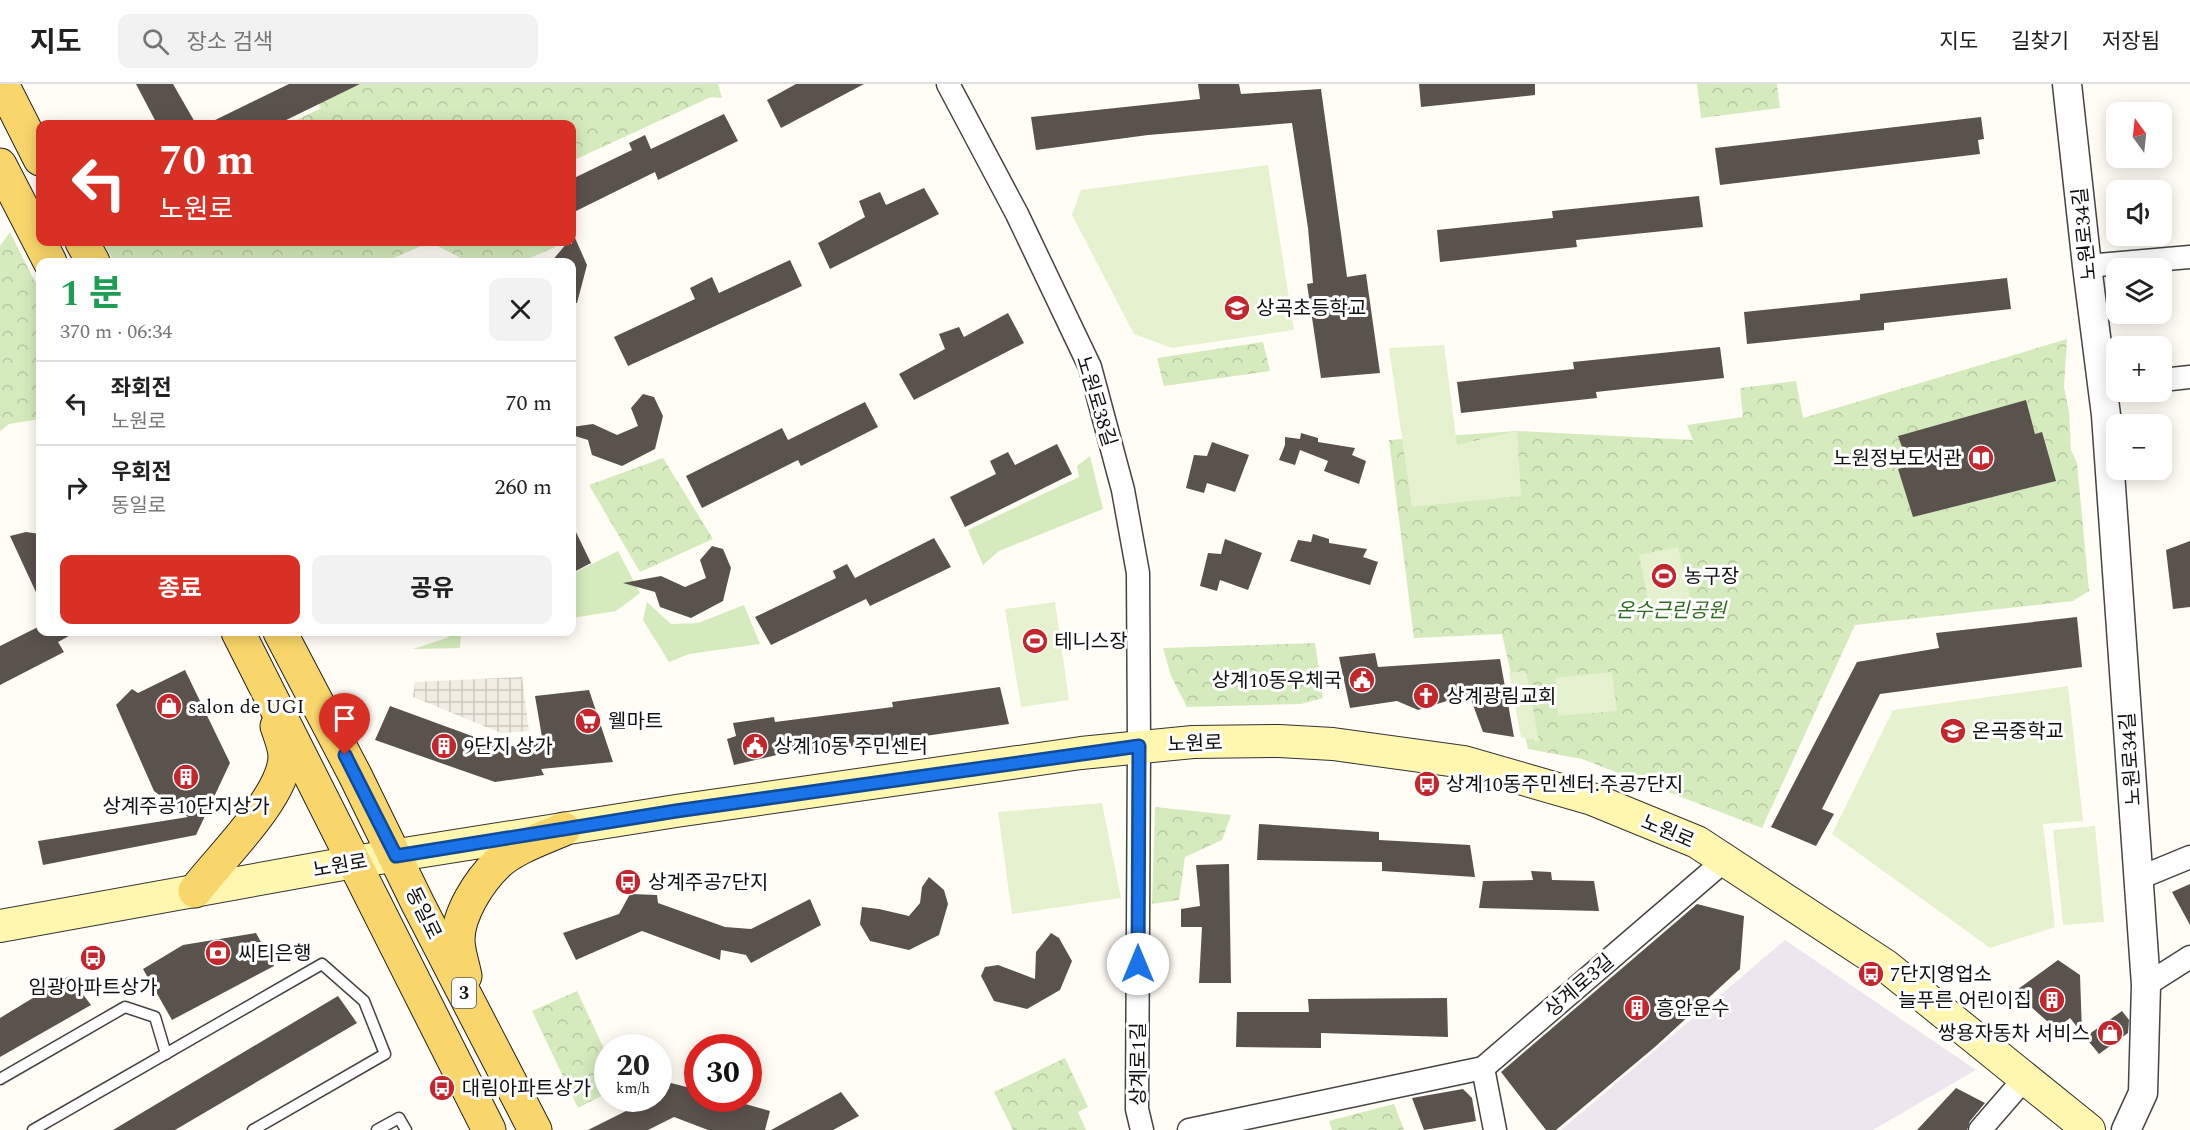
<!DOCTYPE html>
<html lang="ko">
<head>
<meta charset="utf-8">
<style>
	body { margin:0; font-family:Spectral,"Noto Sans KR",serif; background:#f2f2f2; color:#222; height:100vh; display:flex; flex-direction:column; font-size:22px; white-space:nowrap }
	* { box-sizing:border-box; margin:0 }
	p { font-size:20px; color:#767676 }
	.icon { flex:none; width:33px; height:33px; fill:none; stroke:currentColor; stroke-width:2; stroke-linecap:round; stroke-linejoin:round }
	.map { position:relative; flex:1; overflow:hidden }
	.side { position:absolute; left:36px; top:174px; width:540px; height:378px; display:flex; flex-direction:column; background:#fff; border-radius:12px; box-shadow:0 3px 15px #0003 }
	.side>* { flex:none }
	.hud { position:absolute; left:36px; top:36px; width:540px; height:126px; border-radius:12px; box-shadow:0 3px 15px #0003; background:#d93025; color:#fff; overflow:hidden }
	.needle { width:39px; rotate:345deg }
	.controls { position:absolute; left:2106px; top:18px; display:grid; gap:12px }
	.controls a { display:grid; place-items:center; width:66px; height:66px; border-radius:12px; background:#fff; box-shadow:0 3px 15px #0003; font-size:30px }
	.speed { position:absolute; left:594px; top:950px; display:flex; gap:12px; font-size:30px; font-weight:700; text-align:center }
	.speed>* { display:grid; place-content:center; width:78px; height:78px; border-radius:50%; background:#fff; box-shadow:0 3px 15px #0003; line-height:1 }
	.speed small { font-size:15px; font-weight:400 }
	.speed .limit { border:9px solid #d22; background:#fff; color:#111 }
	.pin { position:absolute; display:grid; place-items:center; width:51px; height:51px; color:#fff; margin:-62px -26px; border-radius:50% 50% 50% 0; rotate:-45deg; box-shadow:0 0 6px #0007 }
	.pin .icon { rotate:45deg }
	.me { position:absolute; width:66px; margin:-33px; rotate:0deg; stroke-linejoin:round; filter:drop-shadow(0 0 4px #0008) }
	.turn { display:flex; align-items:center; gap:21px; height:126px; padding:0 24px; font-size:27px }
	.turn .icon { width:78px; height:78px; stroke-width:2.5 }
	.turn b { display:block; font-size:42px; line-height:51px }
	.round { display:grid; place-items:center; flex:none; width:63px; height:63px; border-radius:12px; background:#f2f2f2 }
	.overview { display:flex; align-items:center; justify-content:space-between; height:102px; padding:0 24px }
	h1 { font-size:36px; font-weight:700; line-height:45px; color:#1e9e55 }
	.cta { display:flex; gap:12px; margin-top:auto; padding:12px 24px }
	.cta a { flex:1; height:69px; border-radius:12px; background:#d93025; color:#fff; font-size:24px; font-weight:700; line-height:69px; text-align:center }
	.cta a+a { background:#f2f2f2; color:#222 }
	ul { padding:0; list-style:none }
	li { display:flex; align-items:center; gap:18px; height:84px; padding:0 24px; border-top:2px solid #e0e0e0 }
	li div { flex:1 }
	li b { display:block; font-size:22px }
	li em { font-style:normal }
	header { display:flex; align-items:center; gap:36px; box-sizing:border-box; height:84px; padding:0 30px; background:#fff; border-bottom:2px solid #e0e0e0 }
	header strong { font-size:28px }
	nav { display:flex; gap:33px; margin-inline-start:auto; font-size:21px }
	.search { width:420px; height:54px; background:#f2f2f2; display:flex; align-items:center; gap:15px; box-sizing:border-box; padding:0 21px; border-radius:12px; color:#767676; font-size:22px }
	.map>svg:first-child { display:block }
</style>
</head>
<body>
<header>
<strong>지도</strong>
<div class="search"><svg class="icon" aria-label="search" viewBox="0 0 24 24"><circle cx="10" cy="10" r="6"/><path d="M15 15l6 6"/></svg>장소 검색</div>
<nav><a>지도</a><a>길찾기</a><a>저장됨</a></nav>
</header>
<div class="map">
<svg width="2190" height="1046" viewBox="0 0 2190 1046">
	<defs>
		<pattern id="park-crowns" width="20" height="18" patternUnits="userSpaceOnUse" patternTransform="scale(1.5)"><rect width="20" height="18" fill="#d5ebbd"/><path d="M2 6a3 3 0 1 1 6 0M12 15a3 3 0 1 1 6 0" fill="none" stroke="#b6c8a1"/></pattern>
		<pattern id="plaza-grid" width="8" height="8" patternUnits="userSpaceOnUse" patternTransform="scale(1.5)"><rect width="8" height="8" fill="#f1ede2"/><path d="M0 4h8M4 0v8" fill="none" stroke="#cecac1"/></pattern>
	</defs>
	<rect width="100%" height="100%" fill="#fffdf5"/>
	<path fill="#eee6ef" d="M1785,856L1976,986L1873,1046H1561Z"/>
	<g fill="#d5ebbd">
		<path d="M1090,372L1103,425L999,467L983,481L968,446L1079,393L1077,382Z"/>
		<path d="M618,467L640,509L616,527L572,534V490Z"/>
		<path d="M647,518L671,540L698,539L744,521L760,560L689,570L669,578L643,536Z"/>
		<path d="M459,548H474L461,549L460,564L413,565L444,555Z"/>
	</g>
	<g fill="url(#park-crowns)">
		<path d="M351,0H718L722,14L711,13L572,77V40H289L321,24L318,18Z"/>
		<path d="M1697,0H1777L1780,24L1701,34Z"/>
		<path d="M10,148L40,208V335L9,340L0,347V162Z"/>
		<path d="M103,158H555V163L521,178H464L461,174L430,158L385,178H114Z"/>
		<path d="M2067,255L2064,303L2069,328L2071,366L2077,379L2089,507L2073,517L1855,541L1762,744L1582,675L1528,665L1502,550L1414,554L1389,356L1517,347L1693,356L1687,341L1743,333L1740,304L1796,297L1803,334Z"/>
		<path d="M1263,258L1270,287L1164,302L1157,274Z"/>
		<path d="M663,374L713,455L640,488L589,401Z"/>
		<path d="M1315,559L1323,614L1301,620L1187,623L1171,592L1163,564Z"/>
		<path d="M1155,723L1231,731L1222,756L1185,773L1179,816L1152,820Z"/>
		<path d="M577,907L607,971V1009L578,1024L532,927Z"/>
		<path d="M1065,974L1088,1023L1078,1028L1086,1046H1013L994,1008Z"/>
		<path d="M1394,1020L1404,1046H1332L1329,1037Z"/>
	</g>
	<g fill="#e6f2cf">
		<path d="M1268,81L1294,246L1172,264L1134,250L1072,131L1081,106Z"/>
		<path d="M1444,261L1457,361L1517,347L1521,412L1412,423L1389,264Z"/>
		<path d="M1678,463L1690,513L1649,521L1639,471Z"/>
		<path d="M1055,518L1069,616L1021,623L1005,525Z"/>
		<path d="M1526,587L1539,658L1521,653L1509,589Z"/>
		<path d="M1612,588L1617,627L1558,632L1556,594Z"/>
		<path d="M2068,602L2083,737L2043,740L2055,843L1990,864L1832,750L1893,626Z"/>
		<path d="M1102,719L1121,814L1012,830L998,728Z"/>
		<path d="M2095,742L2104,838L2063,841L2053,746Z"/>
	</g>
	<path fill="url(#plaza-grid)" d="M522,593L529,647L501,649L413,613L415,598Z"/>
	<g fill="#5a524d">
		<path d="M136,0H173L196,40H157Z"/>
		<path d="M289,0H360L278,40H207Z"/>
		<path d="M796,0H864L781,44L767,16Z"/>
		<path d="M1198,0H1239L1241,10L1321,5L1347,193L1366,190L1380,289L1321,294L1307,200L1313,199L1308,144L1292,39L1148,51L1036,66L1031,33L1200,15Z"/>
		<path d="M1419,0H1535V11L1421,23Z"/>
		<path d="M724,30L738,57L658,96L655,88L572,129V95L632,66L629,59L645,51L651,65Z"/>
		<path d="M1981,33L1984,55L1978,56L1980,70L1720,101L1715,64Z"/>
		<path d="M924,104L939,130L830,185L818,159L865,133L859,117L880,108L886,121Z"/>
		<path d="M1699,112L1703,143L1576,156L1577,163L1440,178L1437,146L1553,134L1552,127Z"/>
		<path d="M572,147L587,181L577,219H572V178H551L567,159L572,160Z"/>
		<path d="M790,176L802,202L628,282L614,253L695,215L690,204L712,193L719,209Z"/>
		<path d="M2007,194L2011,225L1884,239V246L1747,260L1744,228L1860,216V210Z"/>
		<path d="M1008,229L1024,259L914,316L899,290L945,265L939,250L959,243L964,253Z"/>
		<path d="M1720,263L1724,294L1596,308L1597,314L1461,329L1457,298L1574,285L1573,278Z"/>
		<path d="M643,310L654,313L663,332L655,365L622,382L592,371L588,356L572,351V343L593,340L617,351L638,342L631,324Z"/>
		<path d="M2026,316L2035,350L2042,348L2056,397L1913,433L1898,385L1909,382L1898,352Z"/>
		<path d="M865,318L878,343L801,382L798,376L702,424L686,392L782,344L788,356Z"/>
		<path d="M1301,349L1318,354V358L1355,364L1352,371L1366,377L1359,400L1324,387L1328,377L1300,366L1295,381L1279,376L1285,361V353L1300,355Z"/>
		<path d="M1212,358L1249,371L1235,408L1207,399L1204,409L1186,404L1194,371L1207,372Z"/>
		<path d="M1057,360L1072,390L965,443L950,413L996,390L990,377L1008,368L1015,381Z"/>
		<path d="M572,440L591,479L572,489Z"/>
		<path d="M26,448L40,450V517L10,452Z"/>
		<path d="M1313,450L1329,455V459L1367,465L1363,473L1378,478L1370,501L1290,477L1298,456L1311,458Z"/>
		<path d="M934,454L951,483L870,522L866,515L771,561L755,533L836,494L833,487L847,480L855,494Z"/>
		<path d="M1225,455L1262,469L1248,506L1220,496L1217,507L1200,502L1208,469L1221,470Z"/>
		<path d="M2190,457V523L2173,525L2166,466Z"/>
		<path d="M712,462L723,465L731,484L723,517L691,534L660,523L655,508L623,499L661,492L685,503L706,494L700,476Z"/>
		<path d="M2077,533L2082,583L1880,610L1822,725L1834,730L1816,762L1771,743L1857,578L1939,564L1936,549Z"/>
		<path d="M40,542V548H76L58,558L64,568L0,601V562Z"/>
		<path d="M1375,569L1378,583L1500,575L1514,653L1483,648L1469,610L1418,626L1397,617L1350,624L1339,573Z"/>
		<path d="M185,586L230,679L196,751L43,781L38,757L188,733L154,707L116,621L132,605L138,609Z"/>
		<path d="M1000,603L1009,640L799,670L798,666L734,681L727,655L736,652L733,639L774,633L775,638L893,623L892,618Z"/>
		<path d="M589,606L613,678L541,685L544,691L495,698L375,656L390,622L502,663L543,659L535,612Z"/>
		<path d="M1259,740L1379,748V756L1470,761L1475,793L1382,787V778L1257,776Z"/>
		<path d="M1229,780L1231,899H1199L1202,843H1181V825L1200,822L1196,781Z"/>
		<path d="M1531,787L1551,788L1552,796L1594,797L1599,827L1479,824L1483,797L1533,796Z"/>
		<path d="M929,793L944,806L948,820L939,851L909,866L870,857L860,840L862,823L879,825L909,832L920,819L922,803Z"/>
		<path d="M2190,800V841L2172,808Z"/>
		<path d="M630,810L657,811L658,819L725,843L751,845L810,815L821,841L751,879L746,871L721,866L720,876L642,847L576,876L563,849L619,830Z"/>
		<path d="M1697,820L1744,832L1740,885L1656,962L1556,1046H1546L1501,988Z"/>
		<path d="M256,849L274,882L172,936L143,885L183,861Z"/>
		<path d="M1051,849L1059,854L1072,877L1060,906L1027,925L994,917L981,892L985,883L998,881L1035,895L1036,868Z"/>
		<path d="M2058,876L2080,891L2082,949L2070,934L2056,945L2014,908Z"/>
		<path d="M69,892L91,921L0,973V934Z"/>
		<path d="M338,912L357,939L175,1046H113Z"/>
		<path d="M1447,914L1448,953L1321,949V964L1236,963L1237,928H1309L1308,915Z"/>
		<path d="M2122,927L2129,936L2128,949L2099,970L2085,953Z"/>
		<path d="M671,999L698,1006V1014H724L770,1027L765,1046H708L674,1033L648,1046H588L652,1014H658V1011L664,1008Z"/>
		<path d="M1956,1004L1985,1019L1970,1037L1967,1046H1917Z"/>
		<path d="M1463,1005L1472,1014L1476,1037L1424,1046L1412,1014Z"/>
		<path d="M841,1008L859,1032L833,1046H771Z"/>
	</g>
	<g fill="none" stroke-linecap="round" stroke-linejoin="round">
		<g stroke="#444" stroke-width="13">
			<g id="service">
				<path d="M0,995L125,923L155,933L166,970"/>
				<path d="M33,1046L322,880L364,917L385,970L253,1046"/>
				<path d="M377,1046L399,1034L406,1046"/>
			</g>
		</g>
		<g stroke="#444" stroke-width="25">
			<g id="minor">
				<path d="M948,0L1017,130L1090,283L1123,406L1138,489L1139,662L1137,1025L1142,1046"/>
				<path d="M2087,182L2190,173"/>
				<path d="M2162,296L2190,293"/>
				<path d="M2139,794L2190,773"/>
				<path d="M2146,901L2190,873"/>
				<path d="M1483,984L1495,1046"/>
				<path d="M1189,1046L1483,984L1724,777"/>
				<path d="M1980,1046L2025,994"/>
			</g>
		</g>
		<g stroke="#444" stroke-width="31">
			<path id="tertiary" d="M2067,0L2087,182L2106,331L2146,901L2143,1009L2126,1046"/>
		</g>
		<g stroke="#333" stroke-width="34">
			<path id="secondary" d="M0,842L354,778L676,727L1081,669L1193,658L1279,657L1333,660L1464,678L1592,715L1697,758L1886,882L2089,1046"/>
		</g>
		<g stroke="#222" stroke-width="35">
			<g id="primary">
				<path d="M2,0L40,75"/>
				<path d="M0,81L50,178"/>
				<path d="M82,158L93,178"/>
				<path d="M238,548L489,1046"/>
				<path d="M280,548L355,691L418,820L535,1046"/>
				<path d="M195,807C219,775 284,713 285,673C285,662 280,652 277,642"/>
				<path d="M465,892C463,881 458,867 458,856C458,830 479,797 498,779C516,763 542,755 564,745"/>
			</g>
		</g>
		<use href="#service" stroke="#fff" stroke-width="10"/>
		<use href="#minor" stroke="#fff" stroke-width="22"/>
		<use href="#tertiary" stroke="#fff" stroke-width="28"/>
		<use href="#secondary" stroke="#fff6b0" stroke-width="32"/>
		<use href="#primary" stroke="#f9d66b" stroke-width="33"/>
	</g>
	<g fill="none" stroke-linecap="round" stroke-linejoin="round">
		<g stroke="#114b97" stroke-width="15">
			<path id="route" d="M345,671L396,772L676,727L1139,662L1138,880"/>
		</g>
		<use href="#route" stroke="#1a73e8" stroke-width="10"/>
	</g>
	<defs>
		<g id="school-disc" transform="scale(1.35)"><circle r="9.5" fill="#c4262e" stroke="#fff"/><path d="M0-5L7-2L0 1L-7-2ZM-4 1L0 2.5L4 1V4Q0 6-4 4Z" fill="#fff"/></g>
		<g id="library-disc" transform="scale(1.35)"><circle r="9.5" fill="#c4262e" stroke="#fff"/><path d="M-6-4Q-3-5.5-.7-3.5V5Q-3 3-6 4ZM6-4Q3-5.5 .7-3.5V5Q3 3 6 4Z" fill="#fff"/></g>
		<g id="stadium-disc" transform="scale(1.35)"><circle r="9.5" fill="#c4262e" stroke="#fff"/><path d="M0-5a6.5 5 0 1 0 0 10a6.5 5 0 1 0 0-10ZM-3.5-1.8h7v3.6h-7Z" fill="#fff"/></g>
		<g id="civic-disc" transform="scale(1.35)"><circle r="9.5" fill="#c4262e" stroke="#fff"/><path d="M-.6-6.5H3V-4.5H.6V-3L4-1V1h2V6H-6V1h2V-1L-.6-3ZM-1.2 2.5V6h2.4V2.5Z" fill="#fff"/></g>
		<g id="church-disc" transform="scale(1.35)"><circle r="9.5" fill="#c4262e" stroke="#fff"/><path d="M-1.2-6h2.4v3.5h3.3v2.4h-3.3V6h-2.4V-.1h-3.3v-2.4h3.3Z" fill="#fff"/></g>
		<g id="shop-disc" transform="scale(1.35)"><circle r="9.5" fill="#c4262e" stroke="#fff"/><path d="M-5-2.5h2.3a2.7 3.5 0 0 1 5.4 0H5L5.5 6h-11ZM-1.5-2.5h3a1.5 2.3 0 0 0-3 0Z" fill="#fff"/></g>
		<g id="supermarket-disc" transform="scale(1.35)"><circle r="9.5" fill="#c4262e" stroke="#fff"/><path d="M-6-5.5h2.5l.6 2H6L4.5 2H-2.5L-4.4-4H-6ZM-1.5 3.2a1.3 1.3 0 1 0 .1 0ZM3 3.2a1.3 1.3 0 1 0 .1 0Z" fill="#fff"/></g>
		<g id="building-disc" transform="scale(1.35)"><circle r="9.5" fill="#c4262e" stroke="#fff"/><path d="M-4-6H4V6H1V3H-1V6H-4ZM-2.5-4.3h1.7v1.8h-1.7ZM.8-4.3h1.7v1.8H.8ZM-2.5-1h1.7V.8h-1.7ZM.8-1h1.7V.8H.8Z" fill="#fff"/></g>
		<g id="bus-disc" transform="scale(1.35)"><circle r="9.5" fill="#c4262e" stroke="#fff"/><path d="M-5-6H5V4H4V6H2V4H-2V6H-4V4H-5ZM-3.5-4V0h7V-4ZM-3.5 1.2v1.5H-2V1.2ZM2 1.2v1.5H3.5V1.2Z" fill="#fff"/></g>
		<g id="bank-disc" transform="scale(1.35)"><circle r="9.5" fill="#c4262e" stroke="#fff"/><path d="M-6-4H6V4H-6ZM0-2.3a2.3 2.3 0 1 0 0 4.6a2.3 2.3 0 1 0 0-4.6Z" fill="#fff"/></g>
	</defs>
	<g fill-rule="evenodd">
		<use href="#school-disc" x="1237" y="224"/>
		<use href="#library-disc" x="1981" y="374"/>
		<use href="#stadium-disc" x="1664" y="492"/>
		<use href="#stadium-disc" x="1035" y="557"/>
		<use href="#civic-disc" x="1362" y="596"/>
		<use href="#church-disc" x="1426" y="612"/>
		<use href="#shop-disc" x="169" y="622"/>
		<use href="#supermarket-disc" x="588" y="637"/>
		<use href="#school-disc" x="1953" y="647"/>
		<use href="#building-disc" x="444" y="662"/>
		<use href="#civic-disc" x="755" y="662"/>
		<use href="#building-disc" x="186" y="693"/>
		<use href="#bus-disc" x="1427" y="700"/>
		<use href="#bus-disc" x="628" y="798"/>
		<use href="#bank-disc" x="218" y="869"/>
		<use href="#bus-disc" x="93" y="874"/>
		<use href="#bus-disc" x="1871" y="890"/>
		<use href="#building-disc" x="2052" y="916"/>
		<use href="#building-disc" x="1637" y="924"/>
		<use href="#shop-disc" x="2110" y="949"/>
		<use href="#bus-disc" x="442" y="1004"/>
	</g>
	<g text-anchor="middle" stroke-width="6" stroke-linejoin="round" paint-order="stroke">
		<rect fill="#fff" stroke="#585858" stroke-width="1.5" x="452" y="894" width="24" height="30" rx="4.5"/>
		<g font-size="18" font-weight="bold" fill="#111">
			<text x="464" y="915">3</text>
		</g>
		<g font-size="20" fill="#111" stroke="#fff">
			<text transform="translate(2084 150) rotate(-96)" y="7">노원로34길</text>
			<text transform="translate(1097 317) rotate(73)" y="7">노원로38길</text>
			<text transform="translate(1195 659) rotate(-2)" y="7">노원로</text>
			<text transform="translate(2130 675) rotate(-94)" y="7">노원로34길</text>
			<text transform="translate(1668 747) rotate(23)" y="7">노원로</text>
			<text transform="translate(340 781) rotate(-10)" y="7">노원로</text>
			<text transform="translate(424 829) rotate(64)" y="7">동일로</text>
			<text transform="translate(1579 901) rotate(-41)" y="7">상계로3길</text>
			<text transform="translate(1138 980) rotate(-90)" y="7">상계로1길</text>
		</g>
		<g font-size="20" fill="#111" stroke="#fff" text-anchor="start">
			<text x="1256" y="231">상곡초등학교</text>
			<text x="1962" y="381" text-anchor="end">노원정보도서관</text>
			<text x="1684" y="499">농구장</text>
			<text x="1054" y="564">테니스장</text>
			<text x="1342" y="603" text-anchor="end">상계10동우체국</text>
			<text x="1446" y="619">상계광림교회</text>
			<text x="188" y="629">salon de UGI</text>
			<text x="608" y="644">웰마트</text>
			<text x="1972" y="654">온곡중학교</text>
			<text x="464" y="669">9단지 상가</text>
			<text x="774" y="669">상계10동 주민센터</text>
			<text x="1446" y="707">상계10동주민센터.주공7단지</text>
			<text x="186" y="729" text-anchor="middle">상계주공10단지상가</text>
			<text x="648" y="805">상계주공7단지</text>
			<text x="238" y="876">씨티은행</text>
			<text x="1890" y="897">7단지영업소</text>
			<text x="93" y="910" text-anchor="middle">임광아파트상가</text>
			<text x="2032" y="923" text-anchor="end">늘푸른 어린이집</text>
			<text x="1656" y="931">흥안운수</text>
			<text x="2090" y="956" text-anchor="end">쌍용자동차 서비스</text>
			<text x="462" y="1011">대림아파트상가</text>
		</g>
		<g font-size="20" font-style="italic" fill="#2f6b1f" stroke="#fff">
			<text x="1671" y="533">온수근린공원</text>
		</g>
	</g>
</svg>
<div class="controls">
<a><svg class="needle" viewBox="-14 -14 28 28"><path d="M0-13l5 13h-10z" fill="#e53935"/><path d="M0 13l5-13h-10z" fill="#767676"/></svg></a>
<a><svg class="icon" aria-label="sound" viewBox="0 0 24 24"><path d="M4 9h4l5-4v14l-5-4H4zM17 9q2 3 0 6"/></svg></a>
<a><svg class="icon" aria-label="layers" viewBox="0 0 24 24"><path d="M12 4l9 5-9 5-9-5zM3 14l9 5 9-5"/></svg></a>
<a>+</a>
<a>−</a>
</div>
<div class="speed"><div>20<small>km/h</small></div><div class="limit">30</div></div>
<div class="pin" style="left:345px;top:671px;background:#d93025"><svg class="icon" aria-label="arrive" viewBox="0 0 24 24"><path d="M6 21V4h12l-3 4 3 4H6"/></svg></div>
<svg class="me" style="left:1138px;top:880px" viewBox="-20 -20 40 40"><circle r="19" fill="#fff"/><path d="M0-13L10 11 0 6-10 11z" fill="#1a73e8"/></svg>
<div class="hud">
<div class="turn"><svg class="icon" aria-label="left" viewBox="0 0 24 24"><path d="M17 20v-9H6M10 6l-5 5 5 5"/></svg><div><b>70 m</b>노원로</div></div>
</div>
<section class="side">
<div class="overview"><div><h1>1 분</h1><p>370 m · 06:34</p></div><a class="round"><svg class="icon" aria-label="close" viewBox="0 0 24 24"><path d="M6 6l12 12M18 6L6 18"/></svg></a></div>
<ul>
<li><svg class="icon" aria-label="left" viewBox="0 0 24 24"><path d="M17 20v-9H6M10 6l-5 5 5 5"/></svg><div><b>좌회전</b><p>노원로</p></div><em>70 m</em></li>
<li><svg class="icon" aria-label="right" viewBox="0 0 24 24"><path d="M7 20v-9h11M14 6l5 5-5 5"/></svg><div><b>우회전</b><p>동일로</p></div><em>260 m</em></li>
</ul>
<div class="cta"><a>종료</a><a>공유</a></div>
</section>
</div>
</body>
</html>
